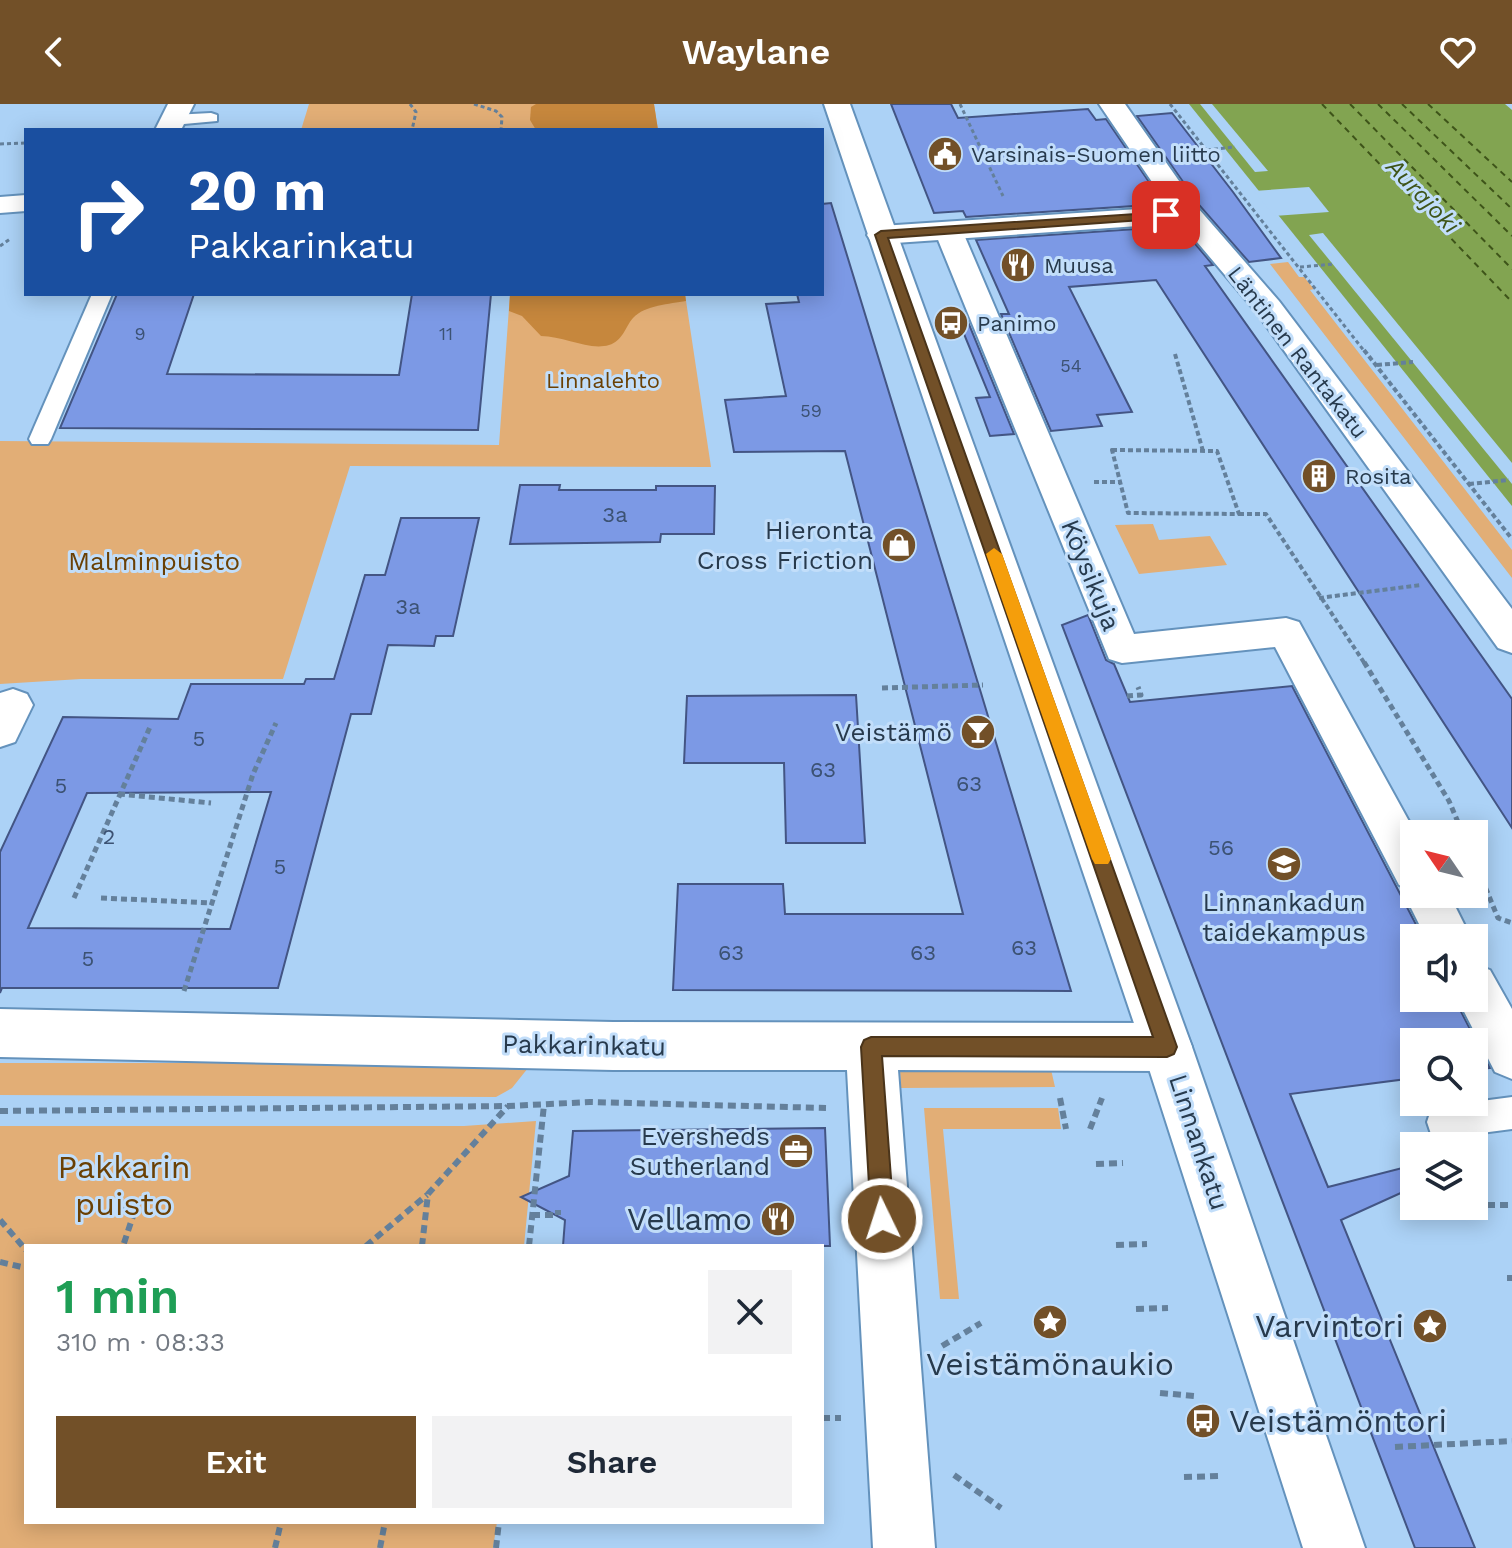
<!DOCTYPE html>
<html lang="en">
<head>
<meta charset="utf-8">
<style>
	body { margin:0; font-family:"Work Sans",sans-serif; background:#f2f2f3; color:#1f2937; height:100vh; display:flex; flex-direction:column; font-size:30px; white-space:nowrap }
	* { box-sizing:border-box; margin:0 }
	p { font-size:26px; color:#747a83 }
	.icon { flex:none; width:44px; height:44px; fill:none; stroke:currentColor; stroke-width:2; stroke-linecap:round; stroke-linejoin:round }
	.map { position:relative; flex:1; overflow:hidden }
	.details { position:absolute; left:24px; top:1140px; width:800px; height:280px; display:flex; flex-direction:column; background:#fff; border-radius:0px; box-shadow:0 4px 20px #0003 }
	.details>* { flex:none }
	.hud { position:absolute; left:24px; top:24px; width:800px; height:168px; border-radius:0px; box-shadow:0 4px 20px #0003; background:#1a4fa0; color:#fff; overflow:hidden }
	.needle { width:52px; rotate:305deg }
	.tools { position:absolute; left:1400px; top:716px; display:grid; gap:16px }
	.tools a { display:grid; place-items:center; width:88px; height:88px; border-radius:0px; background:#fff; box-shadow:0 4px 20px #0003; font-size:40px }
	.pin { position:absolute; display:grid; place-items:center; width:68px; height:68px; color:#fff; margin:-34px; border-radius:16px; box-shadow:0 4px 12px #0006 }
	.me { position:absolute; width:88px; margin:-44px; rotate:356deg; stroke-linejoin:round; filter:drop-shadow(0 0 6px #0008) }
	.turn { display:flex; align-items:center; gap:28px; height:168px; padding:0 32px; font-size:36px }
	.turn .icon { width:104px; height:104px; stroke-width:2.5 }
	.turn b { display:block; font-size:56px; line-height:68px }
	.round { display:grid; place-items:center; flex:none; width:84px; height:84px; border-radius:0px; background:#f2f2f3 }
	.overview { display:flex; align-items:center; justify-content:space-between; height:136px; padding:0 32px }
	h1 { font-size:48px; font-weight:600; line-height:60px; color:#1e9e55 }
	.action { display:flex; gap:16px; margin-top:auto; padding:16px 32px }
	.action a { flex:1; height:92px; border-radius:0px; background:#725028; color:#fff; font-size:32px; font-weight:600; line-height:92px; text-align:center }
	.action a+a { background:#f2f2f3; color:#1f2937 }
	header { display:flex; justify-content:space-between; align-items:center; height:104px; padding:0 32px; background:#725028; color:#fff; font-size:36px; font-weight:600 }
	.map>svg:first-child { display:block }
</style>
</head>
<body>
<header><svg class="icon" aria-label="back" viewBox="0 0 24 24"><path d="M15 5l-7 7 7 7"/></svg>Waylane<svg class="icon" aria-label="heart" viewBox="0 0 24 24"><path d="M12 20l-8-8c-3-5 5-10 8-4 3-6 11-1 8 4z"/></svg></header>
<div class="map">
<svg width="1512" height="1444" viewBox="0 0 1512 1444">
	<rect width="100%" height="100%" fill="#acd2f6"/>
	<g fill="#e2ae76">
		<path d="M309,0H654L658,26H301Z"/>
		<path d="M1288,158L1299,173H1304L1314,185L1310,186L1512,446V474L1270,160Z"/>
		<path d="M510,190H685L711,363L350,362L283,575H81L0,580V337L499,341Z"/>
		<path d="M1153,420L1159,436L1210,432L1227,461L1139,470L1115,421Z"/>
		<path d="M0,959H532L512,984L496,993L0,991Z"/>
		<path d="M1050,961L1055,983L901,984L900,967L906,962Z"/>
		<path d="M924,1004H1058L1061,1025H943L959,1195H940Z"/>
		<path d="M536,1017L524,1142H26V1418H497L493,1444H0V1022H464Z"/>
	</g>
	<g fill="#c6873d">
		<path d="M536,0H654L658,26H536L530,16L531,3Z"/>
		<path d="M510,190H685L686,197C670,200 645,201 633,214C625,223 623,237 609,241C589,247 564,232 541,232L522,212L509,207Z"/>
	</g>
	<path fill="#82a451" d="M1189,0H1505L1512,6V402Z"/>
	<g fill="#acd2f6">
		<path d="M1200,0H1212L1268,67L1255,68Z"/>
		<path d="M1309,83L1329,108L1274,112L1254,87Z"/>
		<path d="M1323,129L1512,359V380L1309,131Z"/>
	</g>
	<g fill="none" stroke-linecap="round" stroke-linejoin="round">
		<g stroke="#3e5419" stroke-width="2" stroke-dasharray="6 5" stroke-linecap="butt">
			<path d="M1322,0L1512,198"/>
			<path d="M1350,0L1512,165"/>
			<path d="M1378,0L1512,132"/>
			<path d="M1402,0L1512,105"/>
			<path d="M1428,0L1512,78"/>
		</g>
	</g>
	<g fill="#7c99e5" stroke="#435584" stroke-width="2" fill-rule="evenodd">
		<path d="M891,0H951L958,14L1088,5L1096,16L1106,15L1164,100L966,113L963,107L934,109Z"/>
		<path d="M1172,9L1233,88L1281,154L1249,158L1200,102L1137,12Z"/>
		<path d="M831,99L981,589L1071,887L673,886L678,780H783L785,810H963L845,347L734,348L725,296L786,292L766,200L799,198L797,190H822V100Z"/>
		<path d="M1180,122L1213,161L1205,162L1512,595V724L1156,176L1069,183L1132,308L1097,311L1102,322L1051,327L1001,210H1009L976,136Z"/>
		<path d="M117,190H194L167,270L399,271L412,190H491L478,326L60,324Z"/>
		<path d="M957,213H966L1014,330L990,332L976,294L990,293Z"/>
		<path d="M520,381H560L559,386H656V382H715L714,430H661L660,438L510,440Z"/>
		<path d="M401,414H479L453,532H436L434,542L388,541L371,610H351L278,884H2L0,889V748L63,613L178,615L191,580H304L306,575H334L365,471H385ZM271,688L230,825L28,824L87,689Z"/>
		<path d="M1088,511L1106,556L1114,560L1130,598L1292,582L1423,834H1414V894H1454L1490,964L1474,966V938H1414V974L1290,990L1328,1083L1414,1061V1083L1341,1116L1475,1444H1415L1062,521Z"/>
		<path d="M856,591L865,739H786L784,659H684L687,592Z"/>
		<path d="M825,1024L830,1142H563L565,1116L521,1093L569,1072L573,1027Z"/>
	</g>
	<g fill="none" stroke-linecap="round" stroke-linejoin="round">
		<g stroke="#6492bc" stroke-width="4">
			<g id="service">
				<path d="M211,9L217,11V17L173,21L165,16L173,11Z"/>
				<path d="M92,190H112L51,335L48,340H32L29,335Z"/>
				<path d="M1512,993V1025L1443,1034L1431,1030L1427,1018L1431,1006L1443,1002Z"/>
			</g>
		</g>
		<g stroke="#6492bc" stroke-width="4">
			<g id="pedestrian">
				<path d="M948,118L958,120L962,126L1134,530L1286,514L1299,518L1416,730L1414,790H1449L1471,834H1426L1404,790L1407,784L1399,781L1275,543L1122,559L1109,555L934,126L938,120Z"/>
				<path d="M1474,860L1490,866L1512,905V975L1495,968L1457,894H1474Z"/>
			</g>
		</g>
		<g stroke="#6492bc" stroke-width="4">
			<g id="minor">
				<path d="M168,0H194L181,26H155Z"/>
				<path d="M1099,0H1125L1198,104L1279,197L1512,505V549L1498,544L1257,209L1181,119L881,140L871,137L867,131L871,125L881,122L1169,103Z"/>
				<path d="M26,91V107L0,109V93Z"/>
				<path d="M13,585L27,590L33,601L15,638L0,643V589Z"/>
				<path d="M0,905L613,918L1167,919L1185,926L1192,943L1185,960L1167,967L898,966L935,1444H873L847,966H613L0,953Z"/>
			</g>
		</g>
		<g stroke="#6492bc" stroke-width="4">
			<path id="tertiary" d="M824,0H850L1192,943L1365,1444H1303L1142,943Z"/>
		</g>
		<g stroke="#64809b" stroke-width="3" stroke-dasharray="4 3" stroke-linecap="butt">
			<path d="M410,0L416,8L412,26"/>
			<path d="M474,0L496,7L502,13L501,26"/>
			<path d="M960,0L1003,92"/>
			<path d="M1170,0L1365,248"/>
			<path d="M0,40L26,39"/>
			<path d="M1207,46L1235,43"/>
			<path d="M0,142L10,135"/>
			<path d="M1300,163L1334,160"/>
		</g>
		<g stroke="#64809b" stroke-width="4" stroke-dasharray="5 3" stroke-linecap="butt">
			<path d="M1364,246L1512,435"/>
			<path d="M1175,250L1203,347"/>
			<path d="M1377,261L1413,258"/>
			<path d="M1112,346L1217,347L1239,410L1128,409Z"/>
			<path d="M1094,378H1120"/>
			<path d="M1469,380L1509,376"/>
			<path d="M1239,410H1266L1365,560"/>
			<path d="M1319,494L1421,481"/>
		</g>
		<g stroke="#64809b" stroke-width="5" stroke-dasharray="6 4" stroke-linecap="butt">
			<path d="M1364,558L1449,697L1463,730"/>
			<path d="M882,584L983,581"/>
			<path d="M1127,592L1141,591L1138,583"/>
			<path d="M119,690L211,699"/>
			<path d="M1474,756L1498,814L1512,819"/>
			<path d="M74,794L150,623"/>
			<path d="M101,794L213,799"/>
			<path d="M184,887L253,670L276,619"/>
		</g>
		<g stroke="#64809b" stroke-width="6" stroke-dasharray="8 5" stroke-linecap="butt">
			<path d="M1060,994L1066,1025"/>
			<path d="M0,1007L508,1002L590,998L826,1004"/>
			<path d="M1090,1025L1102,994"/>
			<path d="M1096,1060L1123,1059"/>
			<path d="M1474,1101H1512"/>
			<path d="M123,1106H135L123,1142"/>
			<path d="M532,1111H558V1106"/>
			<path d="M0,1116L26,1146"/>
			<path d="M1116,1141L1147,1140"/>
			<path d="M366,1142L427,1091"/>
			<path d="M422,1142L428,1090L508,1002"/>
			<path d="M529,1142L544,1001"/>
			<path d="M0,1158L26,1164"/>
			<path d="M1507,1174H1512"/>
			<path d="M1136,1205L1168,1204"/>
			<path d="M942,1242L981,1219"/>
			<path d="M1160,1289L1195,1292"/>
			<path d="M822,1314H841"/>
			<path d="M1395,1343L1512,1337"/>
			<path d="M954,1371L1001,1404"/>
			<path d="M1184,1373L1219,1372"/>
			<path d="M275,1444L281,1418"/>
			<path d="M380,1444L385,1418"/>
			<path d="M496,1444L499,1418"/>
		</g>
		<use href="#service" fill="#fff" fill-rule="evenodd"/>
		<use href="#pedestrian" fill="#fff" fill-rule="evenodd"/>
		<use href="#minor" fill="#fff" fill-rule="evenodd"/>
		<use href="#tertiary" fill="#fff" fill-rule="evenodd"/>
	</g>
	<path fill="#725028" stroke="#4a341a" stroke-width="2" d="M1166,108L1172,111L1170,114L888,134L1177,943L1174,950L1167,953L882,952L894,1115L890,1123L882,1126L874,1123L871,1115L861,943L864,936L871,933H1153L875,131L881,127Z"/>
	<path fill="#f59e0b" d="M994,444L1002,450L1111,755L1108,760H1095L1092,755L986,450Z"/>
	<defs>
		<g id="civic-disc" transform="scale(1.8)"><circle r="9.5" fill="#725028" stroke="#c2defa"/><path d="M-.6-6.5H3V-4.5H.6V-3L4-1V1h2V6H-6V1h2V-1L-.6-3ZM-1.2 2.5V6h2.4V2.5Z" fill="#fff"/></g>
		<g id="restaurant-disc" transform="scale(1.8)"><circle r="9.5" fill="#725028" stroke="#c2defa"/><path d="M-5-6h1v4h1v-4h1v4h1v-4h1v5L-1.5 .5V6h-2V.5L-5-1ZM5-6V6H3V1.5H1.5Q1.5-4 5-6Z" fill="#fff"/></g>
		<g id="bus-disc" transform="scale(1.8)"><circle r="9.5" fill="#725028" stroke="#c2defa"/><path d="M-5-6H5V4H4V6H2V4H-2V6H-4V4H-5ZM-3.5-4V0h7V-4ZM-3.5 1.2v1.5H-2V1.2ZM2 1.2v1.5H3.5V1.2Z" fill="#fff"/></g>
		<g id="building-disc" transform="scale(1.8)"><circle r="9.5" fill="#725028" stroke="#c2defa"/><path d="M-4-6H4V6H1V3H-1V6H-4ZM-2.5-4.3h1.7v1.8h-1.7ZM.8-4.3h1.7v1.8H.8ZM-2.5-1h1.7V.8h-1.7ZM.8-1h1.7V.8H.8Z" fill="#fff"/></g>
		<g id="shop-disc" transform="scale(1.8)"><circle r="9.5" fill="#725028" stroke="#c2defa"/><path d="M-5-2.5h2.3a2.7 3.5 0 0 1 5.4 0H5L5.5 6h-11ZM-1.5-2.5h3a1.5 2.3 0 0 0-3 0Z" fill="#fff"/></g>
		<g id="bar-disc" transform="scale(1.8)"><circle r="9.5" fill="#725028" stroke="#c2defa"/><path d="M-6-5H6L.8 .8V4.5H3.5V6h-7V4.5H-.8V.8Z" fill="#fff"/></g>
		<g id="university-disc" transform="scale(1.8)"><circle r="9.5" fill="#725028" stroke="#c2defa"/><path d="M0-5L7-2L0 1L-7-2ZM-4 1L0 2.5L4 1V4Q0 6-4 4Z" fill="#fff"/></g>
		<g id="office-disc" transform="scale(1.8)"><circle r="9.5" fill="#725028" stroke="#c2defa"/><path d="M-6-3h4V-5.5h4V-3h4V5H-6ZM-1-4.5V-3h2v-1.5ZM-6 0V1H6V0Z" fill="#fff"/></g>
		<g id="sight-disc" transform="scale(1.8)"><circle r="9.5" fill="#725028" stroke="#c2defa"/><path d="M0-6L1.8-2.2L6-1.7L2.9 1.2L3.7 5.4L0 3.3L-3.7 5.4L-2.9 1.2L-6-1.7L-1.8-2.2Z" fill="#fff"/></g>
	</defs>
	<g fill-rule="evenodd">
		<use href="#civic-disc" x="945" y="50"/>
		<use href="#restaurant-disc" x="1018" y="161"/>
		<use href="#bus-disc" x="951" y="219"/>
		<use href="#building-disc" x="1319" y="372"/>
		<use href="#shop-disc" x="899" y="441"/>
		<use href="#bar-disc" x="978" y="628"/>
		<use href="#university-disc" x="1284" y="760"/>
		<use href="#office-disc" x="796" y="1047"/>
		<use href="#restaurant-disc" x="778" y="1115"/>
		<use href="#sight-disc" x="1050" y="1218"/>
		<use href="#sight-disc" x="1430" y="1222"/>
		<use href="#bus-disc" x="1203" y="1317"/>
	</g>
	<g text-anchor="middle" stroke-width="6" stroke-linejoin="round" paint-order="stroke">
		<g font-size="18" fill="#3c5273">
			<text x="140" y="236">9</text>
			<text x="446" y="236">11</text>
			<text x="1071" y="268">54</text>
			<text x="811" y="313">59</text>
		</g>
		<g font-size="22" fill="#273a4d" stroke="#c2defa" text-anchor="start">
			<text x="971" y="58">Varsinais-Suomen liitto</text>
			<text x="1044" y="169">Muusa</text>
			<text x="977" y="227">Panimo</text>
			<text x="1345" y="380">Rosita</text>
		</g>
		<g font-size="22" fill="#273a4d" stroke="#c2defa">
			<text transform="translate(1298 248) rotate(52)" y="8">Läntinen Rantakatu</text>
		</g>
		<g font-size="22" fill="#6a4004" stroke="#c2defa">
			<text x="603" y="284">Linnalehto</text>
		</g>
		<g font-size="22" fill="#3c5273">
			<text x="615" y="418">3a</text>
			<text x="408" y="510">3a</text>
			<text x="199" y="642">5</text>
			<text x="823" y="673">63</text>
			<text x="969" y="687">63</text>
			<text x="61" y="689">5</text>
			<text x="109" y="740">2</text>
			<text x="1221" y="751">56</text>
			<text x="280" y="770">5</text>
			<text x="1024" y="851">63</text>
			<text x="731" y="856">63</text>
			<text x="923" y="856">63</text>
			<text x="88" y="862">5</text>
		</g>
		<g font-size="24" font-style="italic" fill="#3e5419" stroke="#c2defa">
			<text transform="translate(1423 92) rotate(46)" y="8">Aurajoki</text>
		</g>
		<g font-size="26" fill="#273a4d" stroke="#c2defa" text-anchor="end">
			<text x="873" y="435">Hieronta<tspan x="873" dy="30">Cross Friction</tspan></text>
			<text x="952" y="637">Veistämö</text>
			<text x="1284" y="807" text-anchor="middle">Linnankadun<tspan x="1284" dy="30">taidekampus</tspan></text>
			<text x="770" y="1041">Eversheds<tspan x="770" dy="30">Sutherland</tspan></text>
		</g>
		<g font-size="26" fill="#6a4004" stroke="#c2defa">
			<text x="154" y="466">Malminpuisto</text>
		</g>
		<g font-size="26" fill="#273a4d" stroke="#c2defa">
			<text transform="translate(1091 471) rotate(68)" y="9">Köysikuja</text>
			<text transform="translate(584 941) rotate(1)" y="9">Pakkarinkatu</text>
			<text transform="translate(1199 1038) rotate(72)" y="9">Linnankatu</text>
		</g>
		<g font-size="32" fill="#6a4004" stroke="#c2defa">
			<text x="124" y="1074">Pakkarin<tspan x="124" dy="37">puisto</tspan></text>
		</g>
		<g font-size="32" fill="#273a4d" stroke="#c2defa" text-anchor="end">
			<text x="752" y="1126">Vellamo</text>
			<text x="1404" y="1233">Varvintori</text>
			<text x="1050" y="1271" text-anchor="middle">Veistämönaukio</text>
			<text x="1229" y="1328" text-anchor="start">Veistämöntori</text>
		</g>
	</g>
</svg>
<div class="tools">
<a><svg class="needle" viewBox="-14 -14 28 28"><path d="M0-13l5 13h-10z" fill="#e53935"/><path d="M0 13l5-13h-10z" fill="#747a83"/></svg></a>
<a><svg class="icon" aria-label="sound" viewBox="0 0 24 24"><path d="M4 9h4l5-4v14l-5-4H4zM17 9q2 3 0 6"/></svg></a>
<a><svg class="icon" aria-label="search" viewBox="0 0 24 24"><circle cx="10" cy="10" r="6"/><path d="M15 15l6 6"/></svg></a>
<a><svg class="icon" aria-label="layers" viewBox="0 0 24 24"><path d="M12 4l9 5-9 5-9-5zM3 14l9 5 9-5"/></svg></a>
</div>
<div class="pin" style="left:1166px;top:111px;background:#d93025"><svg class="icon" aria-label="arrive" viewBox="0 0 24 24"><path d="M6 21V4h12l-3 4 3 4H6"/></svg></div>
<svg class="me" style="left:882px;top:1115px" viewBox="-20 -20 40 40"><circle r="17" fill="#725028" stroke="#fff" stroke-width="3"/><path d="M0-11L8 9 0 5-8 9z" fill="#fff"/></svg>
<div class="hud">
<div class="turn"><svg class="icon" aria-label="right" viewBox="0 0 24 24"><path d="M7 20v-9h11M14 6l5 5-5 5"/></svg><div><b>20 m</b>Pakkarinkatu</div></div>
</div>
<section class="details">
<div class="overview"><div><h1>1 min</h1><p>310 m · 08:33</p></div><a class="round"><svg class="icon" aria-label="close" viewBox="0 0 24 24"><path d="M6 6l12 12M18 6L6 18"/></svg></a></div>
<div class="action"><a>Exit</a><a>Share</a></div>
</section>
</div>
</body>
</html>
